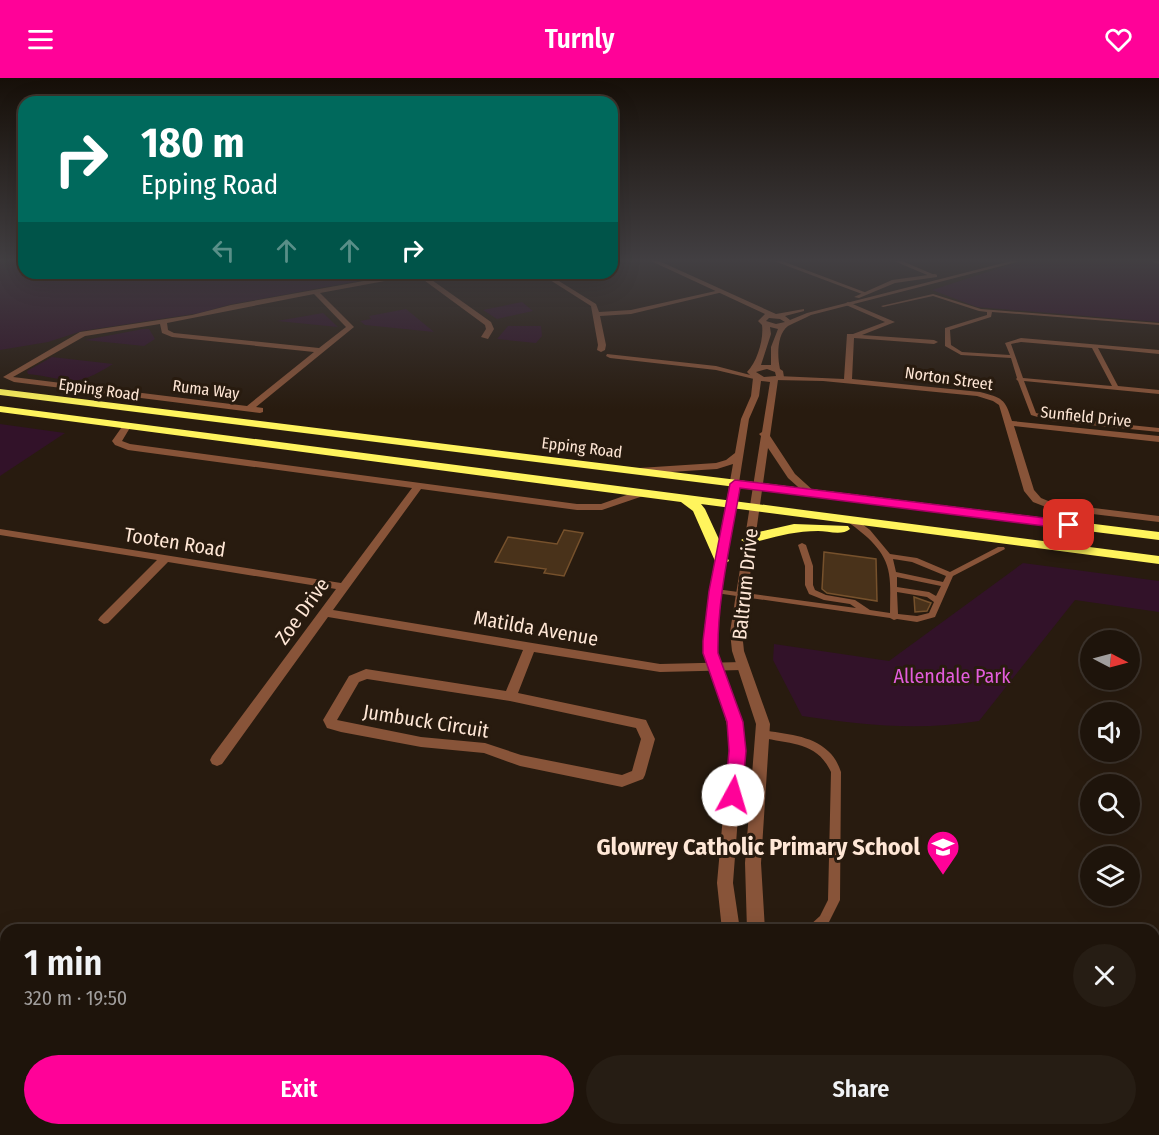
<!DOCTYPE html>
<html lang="en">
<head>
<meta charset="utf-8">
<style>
	body { margin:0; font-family:"Fira Sans Condensed",sans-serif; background:#261d14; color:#f1f3f6; height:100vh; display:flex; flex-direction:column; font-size:22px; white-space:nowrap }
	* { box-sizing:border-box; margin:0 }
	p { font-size:20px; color:#a19e9d }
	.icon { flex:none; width:33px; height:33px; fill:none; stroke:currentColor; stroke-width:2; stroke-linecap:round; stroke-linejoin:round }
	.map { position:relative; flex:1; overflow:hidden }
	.side { position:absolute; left:0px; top:846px; width:1160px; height:212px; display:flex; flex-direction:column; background:#1e140b; border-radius:18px 18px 0 0; box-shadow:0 6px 24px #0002,0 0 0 2px #3c332c }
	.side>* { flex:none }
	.guide { position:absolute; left:18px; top:18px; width:600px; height:183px; border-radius:18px; box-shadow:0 6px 24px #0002,0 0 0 2px #3c332c; background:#00695c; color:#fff; overflow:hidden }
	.needle { width:39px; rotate:96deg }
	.fabs { position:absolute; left:1080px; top:552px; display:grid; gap:12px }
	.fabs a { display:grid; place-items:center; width:60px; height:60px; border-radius:50%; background:#1e140b; box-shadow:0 6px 24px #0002,0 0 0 2px #3c332c; font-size:30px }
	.pin { position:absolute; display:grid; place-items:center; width:51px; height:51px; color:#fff; margin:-26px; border-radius:12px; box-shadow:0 3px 9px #0006 }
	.me { position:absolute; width:66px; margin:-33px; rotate:6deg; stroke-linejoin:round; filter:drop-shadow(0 0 4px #0008) }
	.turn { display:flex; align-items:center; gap:21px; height:126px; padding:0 24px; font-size:27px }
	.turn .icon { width:78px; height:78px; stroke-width:2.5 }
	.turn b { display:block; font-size:42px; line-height:51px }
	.lanes { display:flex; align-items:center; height:57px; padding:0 24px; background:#0003; justify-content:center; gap:30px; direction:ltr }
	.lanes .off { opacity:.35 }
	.round { display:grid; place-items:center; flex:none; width:63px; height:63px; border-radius:32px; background:#261d14 }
	.overview { display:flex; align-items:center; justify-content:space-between; height:102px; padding:0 24px }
	h1 { font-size:36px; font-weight:600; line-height:45px }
	.primary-button { display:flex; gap:12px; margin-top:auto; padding:12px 24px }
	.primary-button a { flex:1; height:69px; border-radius:36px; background:#ff0298; color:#fff; font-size:24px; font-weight:600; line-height:69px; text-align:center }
	.primary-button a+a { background:#261d14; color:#f1f3f6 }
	header { display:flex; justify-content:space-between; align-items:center; height:78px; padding:0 24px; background:#ff0298; color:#fff; font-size:27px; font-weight:600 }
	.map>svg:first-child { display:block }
</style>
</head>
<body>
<header><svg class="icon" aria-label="menu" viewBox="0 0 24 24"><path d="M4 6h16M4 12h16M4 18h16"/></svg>Turnly<svg class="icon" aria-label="heart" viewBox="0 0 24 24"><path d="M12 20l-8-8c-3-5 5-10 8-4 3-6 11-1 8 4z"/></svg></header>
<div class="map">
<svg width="1159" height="1057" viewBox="0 0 1159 1057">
	<rect width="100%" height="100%" fill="#281b0f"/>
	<g fill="#321229">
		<path d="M0,183H24V195H402L228,227L200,235L82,253L48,264L0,272Z"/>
		<path d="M1021,183H1149L1159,186V244L977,229L932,212Z"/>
		<path d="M522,224L533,233L497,241L483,232Z"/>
		<path d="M406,231L434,254L365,247L360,243L371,241L369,238Z"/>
		<path d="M323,235L338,249L277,243Z"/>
		<path d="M508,248H541L542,258L536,265L497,261Z"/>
		<path d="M143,251H149L155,261L144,268L85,262Z"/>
		<path d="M52,279L113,286C71,312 73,301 28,296L27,293Z"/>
		<path d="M0,346L65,355L0,398Z"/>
		<path d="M1023,485L1159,503V534L1075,522L979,643C919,653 862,647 802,638L773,582L774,566L889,583Z"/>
	</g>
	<g fill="#49321a" stroke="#76512c" stroke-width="1.5">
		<path d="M564,452L583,455L564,498L544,495L546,491L495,484L508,459L557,466Z"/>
		<path d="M824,474L876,481L877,523L827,515L822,511Z"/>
		<path d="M914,519L931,525L927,533L915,534Z"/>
	</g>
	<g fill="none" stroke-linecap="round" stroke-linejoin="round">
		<g fill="#885439" fill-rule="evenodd">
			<path d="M933,216L981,231L1159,245V247L992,234L991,239L950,252L951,267L962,274L1010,277L1005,265L1021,260L1159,272V276L1098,270L1118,308L1159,312V316L1024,303L1036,335L1051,339L1159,350V354L1051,343L1031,337L1018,303L1016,301L1017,300L1011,280L961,277L945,268V250L987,237V234L979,233L933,218L883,229L881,228ZM1021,264L1092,270L1112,308L1023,300L1011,266Z"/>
			<path d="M848,440H854L870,452L890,476L917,480L950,494L998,469H1004L1005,471L953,498L935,539L917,544L897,541L894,542L890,540L716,515L712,513L716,511L856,530L850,526L824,522L809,516L805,507V488L798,467L802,465L806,467L813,488V507L815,512L826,517L855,522L870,532L890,535C890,522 891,508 889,496C886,473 866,457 848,444L847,442ZM893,481L912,484L946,498L943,504L896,494ZM897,499L941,508L936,518L929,514L897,509ZM897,514L927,519L934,524L929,535L917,538L898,536Z"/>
			<path d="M763,652C784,656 812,657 828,673C835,679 838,686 841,694L840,822L828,846L822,852H807L809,848L820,838L828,822L831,694C816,662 789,667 760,659L758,656L760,653Z"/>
		</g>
		<g fill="#885439" fill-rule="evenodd">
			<path d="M774,183H782L867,215L862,216Z"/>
			<path d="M894,183H902L937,198L932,199Z"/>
			<path d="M1152,183H1159V186L1153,184Z"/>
			<path d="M408,195H422L491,244L494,251L488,261L481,259L486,251L485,247L417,197L320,215L354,249L256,329L263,330V334L260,335L14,304L3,299L80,254L192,237L231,227ZM314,216L346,249L319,270L174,255L168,252L167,245ZM160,246L162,255L172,259L314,274L247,328L13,299L85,258Z"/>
			<path d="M539,195H546L596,226L599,234L631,232L720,212L723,214L631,236L600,238L606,267L605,272L601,274L597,272L598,267L591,228Z"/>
			<path d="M848,224L895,244L862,257L934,262L938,264L934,266L854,260L852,301L980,314C1002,320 1005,320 1012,343L1159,358V364L1014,348L1034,412L1041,420L1053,425L1159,438V444L1051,431L1033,424L1024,413L999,327L993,323L977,318L823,303L775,302L774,300L778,298L844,301L847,256H853L885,244L846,227V225Z"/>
			<path d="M607,276L716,288L758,299L754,301L716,292L610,280L606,278Z"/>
			<path d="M127,345L131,348L122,363L130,366L577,426H601L638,413H646V417L602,432H577L421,411L333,532L660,586L742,584L747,585L749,588L747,591L742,592L660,594L534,574L518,615L646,642L655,661L645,697L643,701L622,709L520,688L484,675L421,669L341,654L327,650L323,642L349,598L366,591L506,613L523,572L328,539L222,686L217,688L212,686L210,682L212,678L336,511L168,484L108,545L104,546L98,542L100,539L157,482L0,457V451L341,505L412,410L128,372L115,367L112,363L124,346ZM367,601L510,623L636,650L641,661L632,693L622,697L521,677L485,665L421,659L337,642L359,604Z"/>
		</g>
		<g fill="#885439" fill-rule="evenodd">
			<path d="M651,183H659L776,236L804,231V233L785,238L790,242L807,235L1011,183H1021L811,237C804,241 795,244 788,248C777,256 777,278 780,291L783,293L784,299L778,302L770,358L795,396L816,415L815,417H807L788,400L768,370L742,554L744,573L770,646L761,785L765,852H747L745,785L756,646L732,573L730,554L761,358L759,356L762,354L770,304L761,303L759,318L749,341L716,551V575L734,619L744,660L733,805L740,852H722L717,805L730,660L720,619L704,575V551L733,386L717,391L639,396L634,393L639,390L716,385L726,382L735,375L741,341L751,318L753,300L747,294C757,284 764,261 762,247L758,243L765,236ZM769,240L780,241L785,244L776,246L766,243ZM770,249L778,251L771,269V287H761L771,256ZM767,291L775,294L776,298L764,299L756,294Z"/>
			<path d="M935,196L937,197V199L895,205L859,220L854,219L892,202Z"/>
			<path d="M724,1052H744L745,1057H723Z"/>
		</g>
		<g fill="#fff45d" fill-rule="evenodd">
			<path d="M0,311L1159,454V462L0,317Z"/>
			<path d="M0,328L1159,478V486L701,426L705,431L729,483L722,487L715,483L693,433L681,424L0,334Z"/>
			<path d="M794,446L848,448L850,451C842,458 828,453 818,453C792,453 772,460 748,466L741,462L754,455Z"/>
		</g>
	</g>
	<linearGradient id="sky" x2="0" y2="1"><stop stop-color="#160f08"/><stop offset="0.55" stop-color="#423f42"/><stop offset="1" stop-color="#423f42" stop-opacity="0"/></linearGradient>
	<rect width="1159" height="331" fill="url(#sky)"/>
	<path fill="#ff0298" stroke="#a60163" stroke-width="1.5" d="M735,402L1069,443L1075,447L1069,451L740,410C731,464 717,520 718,575L743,644L746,673L742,717L739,722H727L725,717L729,673L727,644L703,575V563L709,513L730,406Z"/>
	<defs>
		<g id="school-pin" transform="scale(1.725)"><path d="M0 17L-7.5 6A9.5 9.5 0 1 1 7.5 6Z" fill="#ff0298" stroke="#281b0f"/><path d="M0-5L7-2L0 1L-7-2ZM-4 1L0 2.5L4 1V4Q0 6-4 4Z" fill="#fff"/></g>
	</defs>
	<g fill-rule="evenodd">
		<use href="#school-pin" x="943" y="769"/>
	</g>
	<g text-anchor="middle" stroke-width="6" stroke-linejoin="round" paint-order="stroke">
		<g font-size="16" fill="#ffe7d6" stroke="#281b0f">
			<text transform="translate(949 300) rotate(8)" y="6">Norton Street</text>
			<text transform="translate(99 311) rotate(8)" y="6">Epping Road</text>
			<text transform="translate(206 311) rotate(7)" y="6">Ruma Way</text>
			<text transform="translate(1086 338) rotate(6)" y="6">Sunfield Drive</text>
			<text transform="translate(582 369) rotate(7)" y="6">Epping Road</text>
		</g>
		<g font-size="20" fill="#ffe7d6" stroke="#281b0f">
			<text transform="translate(175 464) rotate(9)" y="7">Tooten Road</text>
			<text transform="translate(745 506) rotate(-84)" y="7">Baltrum Drive</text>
			<text transform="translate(302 533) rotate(-54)" y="7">Zoe Drive</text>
			<text transform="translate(536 550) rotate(10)" y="7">Matilda Avenue</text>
			<text transform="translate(426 643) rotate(9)" y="7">Jumbuck Circuit</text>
		</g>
		<g font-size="20" fill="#e35ddc" stroke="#281b0f">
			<text x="952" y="605">Allendale Park</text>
		</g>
		<g font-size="24" font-weight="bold" fill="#ffe7d6" stroke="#281b0f" text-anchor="end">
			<text x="920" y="777">Glowrey Catholic Primary School</text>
		</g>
	</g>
</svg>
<div class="fabs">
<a><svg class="needle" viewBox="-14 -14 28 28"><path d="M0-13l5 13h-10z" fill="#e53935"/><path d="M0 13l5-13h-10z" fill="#a19e9d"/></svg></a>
<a><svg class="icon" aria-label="sound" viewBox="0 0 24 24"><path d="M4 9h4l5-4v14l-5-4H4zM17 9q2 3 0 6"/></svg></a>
<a><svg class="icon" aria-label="search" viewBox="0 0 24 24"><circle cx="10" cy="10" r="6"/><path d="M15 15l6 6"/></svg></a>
<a><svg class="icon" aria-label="layers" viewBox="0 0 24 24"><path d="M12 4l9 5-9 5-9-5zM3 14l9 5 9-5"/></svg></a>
</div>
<div class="pin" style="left:1069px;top:447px;background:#d93025"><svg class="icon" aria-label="arrive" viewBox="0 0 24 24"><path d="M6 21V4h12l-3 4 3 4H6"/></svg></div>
<svg class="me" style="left:733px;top:717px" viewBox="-20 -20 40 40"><circle r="19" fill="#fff"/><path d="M0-13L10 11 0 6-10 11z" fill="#ff0298"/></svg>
<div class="guide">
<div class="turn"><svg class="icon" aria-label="right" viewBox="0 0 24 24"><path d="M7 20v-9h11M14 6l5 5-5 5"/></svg><div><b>180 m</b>Epping Road</div></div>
<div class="lanes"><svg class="icon off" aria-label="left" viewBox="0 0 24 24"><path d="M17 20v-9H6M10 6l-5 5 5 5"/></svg><svg class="icon off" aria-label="ahead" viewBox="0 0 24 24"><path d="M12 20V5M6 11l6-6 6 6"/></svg><svg class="icon off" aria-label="ahead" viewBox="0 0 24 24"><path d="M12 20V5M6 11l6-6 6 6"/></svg><svg class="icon" aria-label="right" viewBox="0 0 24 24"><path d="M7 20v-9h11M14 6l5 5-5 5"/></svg></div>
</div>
<section class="side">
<div class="overview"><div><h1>1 min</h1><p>320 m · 19:50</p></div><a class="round"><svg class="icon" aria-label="close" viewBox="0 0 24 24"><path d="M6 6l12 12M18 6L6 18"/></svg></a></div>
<div class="primary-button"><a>Exit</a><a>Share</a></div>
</section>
</div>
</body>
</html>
